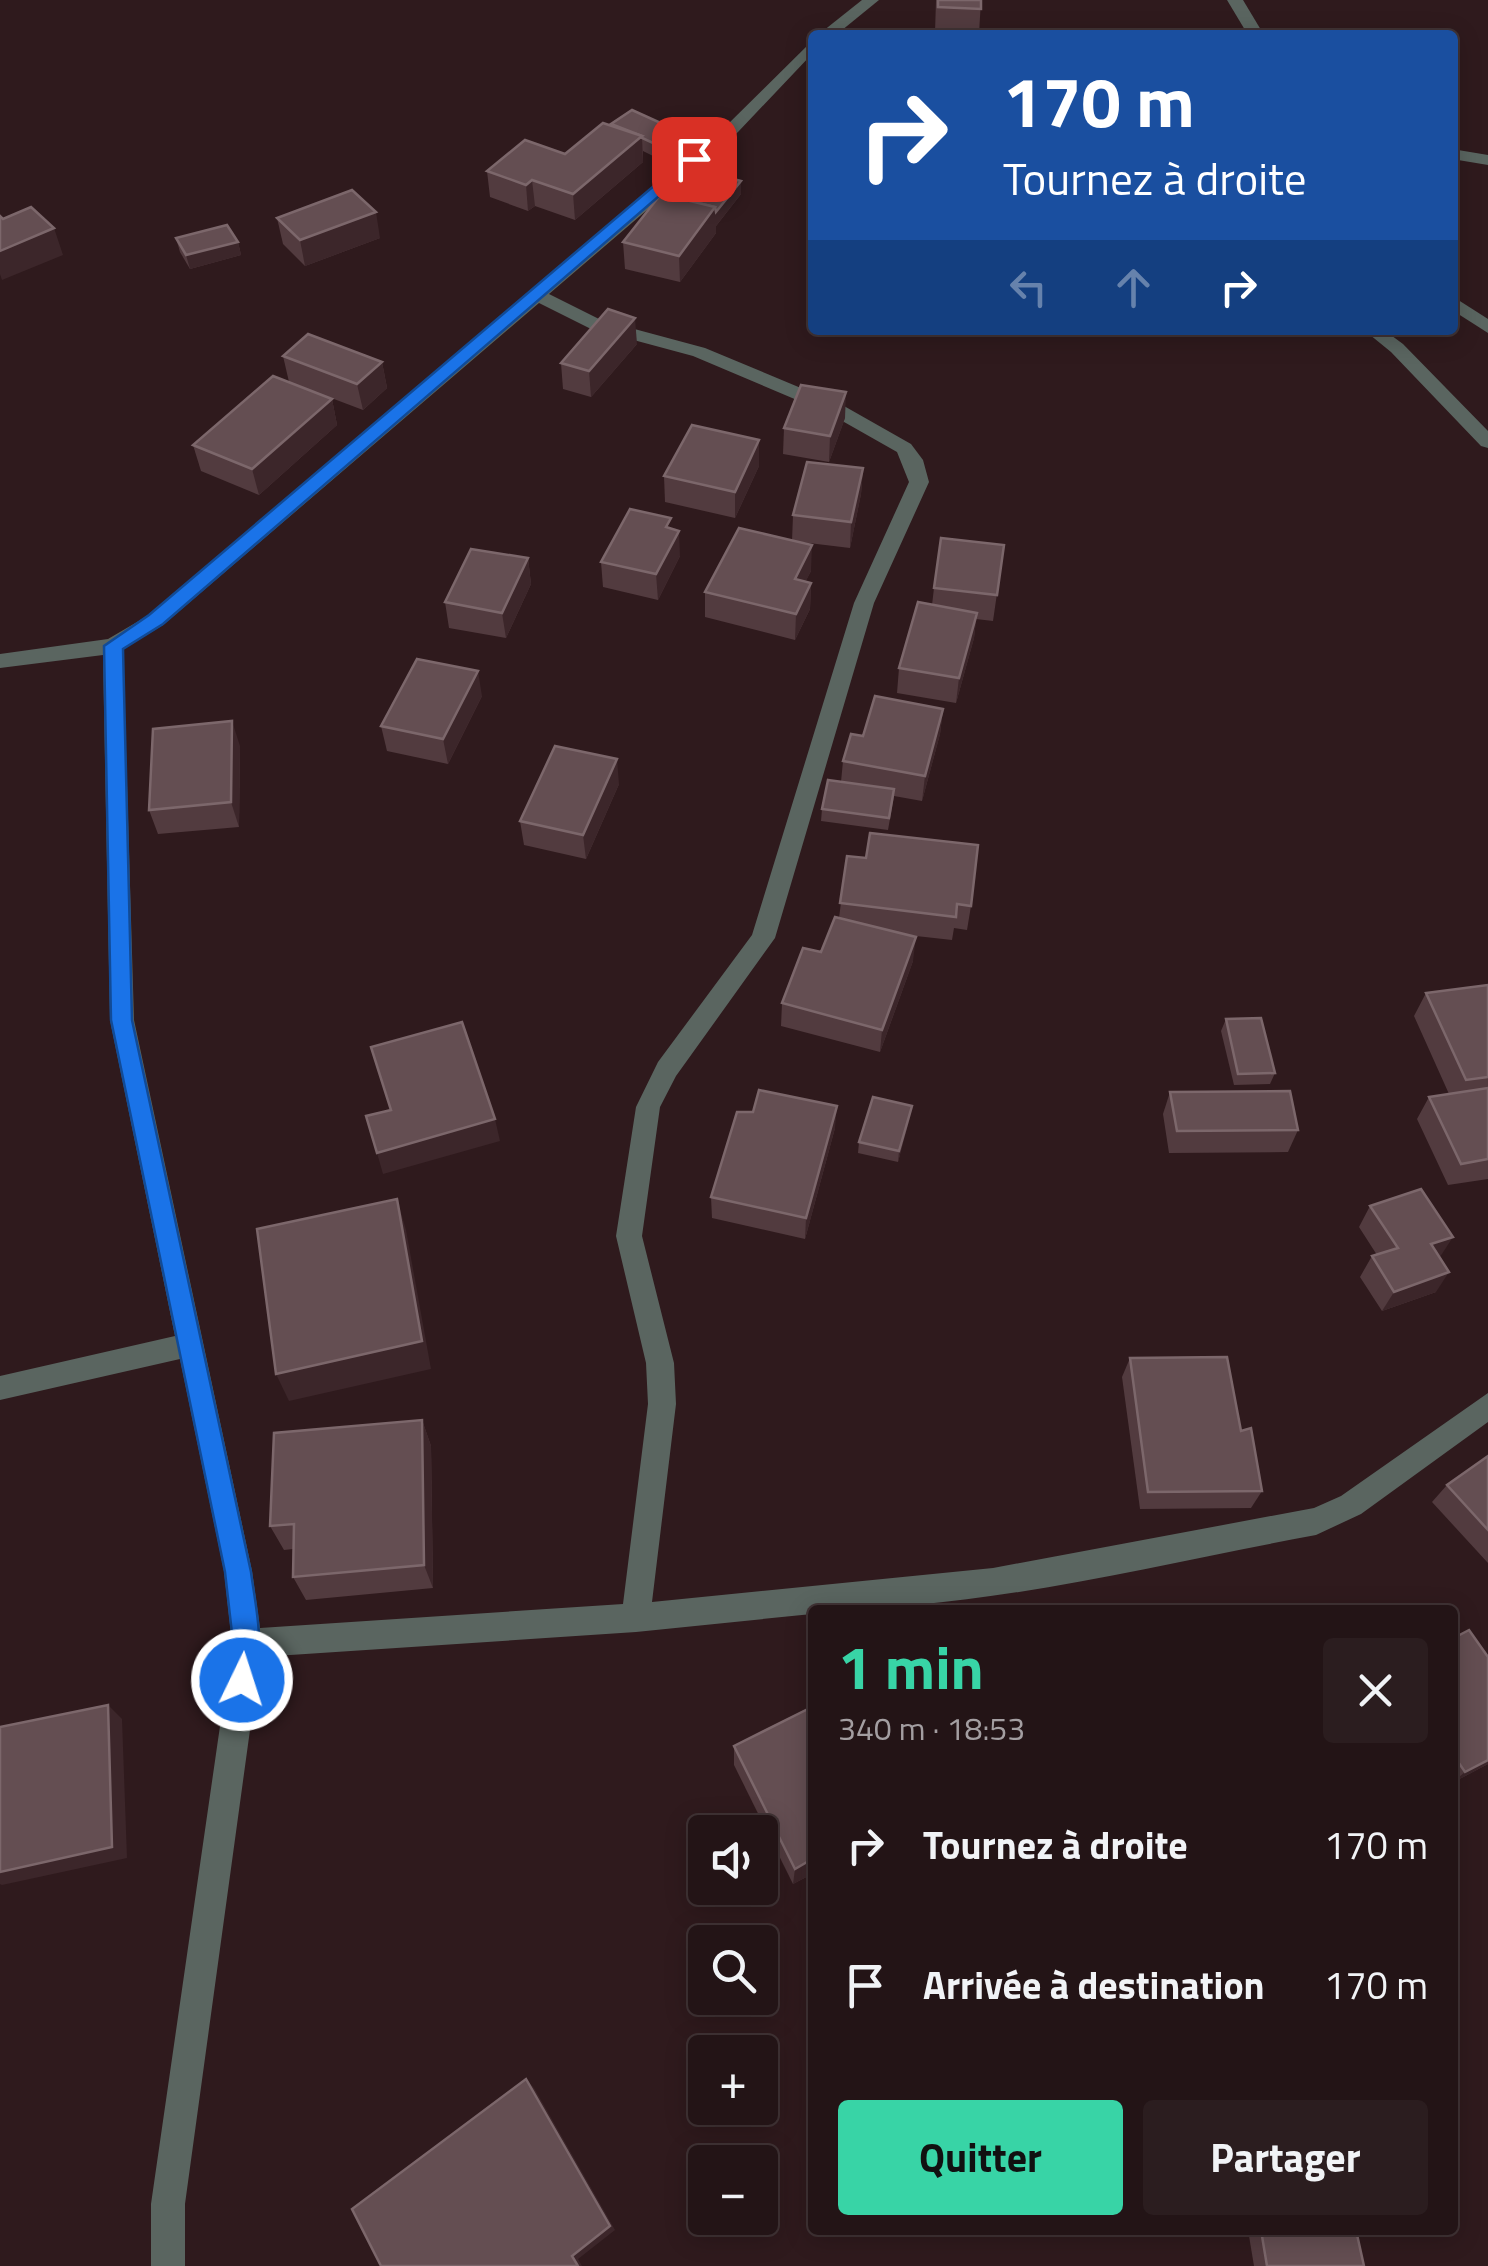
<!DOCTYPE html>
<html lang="fr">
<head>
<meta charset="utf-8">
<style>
	body { margin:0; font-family:"Titillium Web",sans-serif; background:#2b1d1f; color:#f1f3f6; height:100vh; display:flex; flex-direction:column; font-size:38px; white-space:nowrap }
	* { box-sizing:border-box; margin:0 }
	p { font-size:32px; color:#a39ea1 }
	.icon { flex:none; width:55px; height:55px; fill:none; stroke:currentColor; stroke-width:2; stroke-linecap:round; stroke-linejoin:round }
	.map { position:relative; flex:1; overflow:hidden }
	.sheet { position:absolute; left:808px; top:1605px; width:650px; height:630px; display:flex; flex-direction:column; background:#231416; border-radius:10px; box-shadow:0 5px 25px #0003,0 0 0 2px #403335 }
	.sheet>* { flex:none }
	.hud { position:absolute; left:808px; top:30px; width:650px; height:305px; border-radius:10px; box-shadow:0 5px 25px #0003,0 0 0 2px #403335; background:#1a4fa0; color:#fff; overflow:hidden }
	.tools { position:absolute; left:688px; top:1815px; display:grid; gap:20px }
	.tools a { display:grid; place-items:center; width:90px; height:90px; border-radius:10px; background:#231416; box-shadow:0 5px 25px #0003,0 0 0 2px #403335; font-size:50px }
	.pin { position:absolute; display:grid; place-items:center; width:85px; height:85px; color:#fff; margin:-42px; border-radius:20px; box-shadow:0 5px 15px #0006 }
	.me { position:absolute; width:110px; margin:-55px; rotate:4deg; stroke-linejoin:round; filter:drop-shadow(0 0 8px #0008) }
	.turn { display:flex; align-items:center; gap:35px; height:210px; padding:0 30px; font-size:45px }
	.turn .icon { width:130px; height:130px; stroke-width:2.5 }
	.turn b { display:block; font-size:70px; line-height:85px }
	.lanes { display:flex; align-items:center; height:95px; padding:0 30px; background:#0003; justify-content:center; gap:50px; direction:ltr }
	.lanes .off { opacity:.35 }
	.round { display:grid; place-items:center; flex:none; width:105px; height:105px; border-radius:10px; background:#2b1d1f }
	.head { display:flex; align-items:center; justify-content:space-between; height:170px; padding:0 30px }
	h1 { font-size:60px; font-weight:700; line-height:75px; color:#38d4a6 }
	.primary-button { display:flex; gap:20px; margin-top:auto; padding:20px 30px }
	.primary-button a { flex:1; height:115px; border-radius:10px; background:#38d4a6; color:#111; font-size:40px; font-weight:700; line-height:115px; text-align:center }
	.primary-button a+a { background:#2b1d1f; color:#f1f3f6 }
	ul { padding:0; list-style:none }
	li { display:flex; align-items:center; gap:30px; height:140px; padding:0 30px }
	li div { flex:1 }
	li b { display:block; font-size:38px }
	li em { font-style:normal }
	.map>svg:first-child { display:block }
</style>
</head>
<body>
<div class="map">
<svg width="1488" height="2266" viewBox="0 0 1488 2266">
	<rect width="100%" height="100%" fill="#2f1a1d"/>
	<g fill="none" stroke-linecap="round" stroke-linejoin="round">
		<g fill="#5a6560" fill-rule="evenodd">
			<path d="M862,0H879L836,35H818Z"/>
			<path d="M1227,0H1243L1264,35H1248Z"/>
			<path d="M812,41V54L738,132L549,294L601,320L705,348L844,406L911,444L923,460L929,482L874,603L775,938L676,1076L660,1107L642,1236L674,1363L676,1404L652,1602L993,1568L1314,1508L1341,1496L1488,1393V1422L1361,1514L1316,1535C1150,1566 982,1610 812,1610V1614L636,1632L260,1657L185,2204V2266H151V2204L232,1643L224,1571L180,1359L0,1400V1376L175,1336L110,1020L103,655L0,668V654L108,639L149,615L726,126ZM539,303L589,328L693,356L830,414L897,452L909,482L854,603L752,935L658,1062L636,1107L616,1236L646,1363L648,1404L623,1604L260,1628L252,1571L134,1020L123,649L163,625Z"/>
			<path d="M1452,149L1488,155V165L1452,159Z"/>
			<path d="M1452,296L1488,319V333L1452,310Z"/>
			<path d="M1364,330H1384L1403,344L1488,431V448L1481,446L1391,352Z"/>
		</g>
	</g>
	<g fill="#523b3f">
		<path d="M936,0H981L979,34L935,33Z"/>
		<path d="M603,123L674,142L653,156L643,151V162L575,220L535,206L528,211L490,197L487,171L565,154Z"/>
		<path d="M719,181H741V194L716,226V233L680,282L625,269L623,242Z"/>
		<path d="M277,218L380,238L305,266L283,244Z"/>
		<path d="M176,238L238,242L241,255L190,269L180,252Z"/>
		<path d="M637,344L591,397L563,389L561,363Z"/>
		<path d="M283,356L382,362L387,388L363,410L289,382Z"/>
		<path d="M332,399L337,425L259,495L201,471L193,445Z"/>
		<path d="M845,418L829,462L783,454L784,428Z"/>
		<path d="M759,466L735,518L665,502L664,476Z"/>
		<path d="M863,468L861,494L850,548L792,541L811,571L805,582L811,583L810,609L795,640L705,617V592L792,541L793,515Z"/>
		<path d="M1004,545L993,621L976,619L974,638L956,703L897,693L899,668L932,605L934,588Z"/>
		<path d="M680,556L658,600L603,587L601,562Z"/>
		<path d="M528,558L531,584L506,638L449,628L445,602Z"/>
		<path d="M482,696L448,764L387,751L381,726Z"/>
		<path d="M943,709L940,734L922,801L894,796L888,830L821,821L822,809L841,782L843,761L863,736Z"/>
		<path d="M240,746L239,827L158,834L149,810Z"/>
		<path d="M619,784L586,859L524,845L520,821Z"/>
		<path d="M847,856L971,906L967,930L954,928L952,940L907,935L913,961L880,1052L781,1026L782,1003L821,952L839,918Z"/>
		<path d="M1488,985V1179L1448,1185L1417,1119L1429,1097L1449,1094L1414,1016L1426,993Z"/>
		<path d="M1226,1019L1275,1073L1270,1084L1234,1085L1221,1031Z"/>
		<path d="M1170,1092L1298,1130L1288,1152L1169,1153L1163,1114Z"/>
		<path d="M912,1106L898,1162L858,1153L859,1142Z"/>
		<path d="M835,1128L805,1239L712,1218L711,1197Z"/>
		<path d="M1370,1206L1439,1257L1436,1292L1382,1311L1360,1277L1372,1256L1377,1255L1359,1227Z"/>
		<path d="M1130,1358L1241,1431L1262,1491L1251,1508L1140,1509L1122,1377Z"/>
		<path d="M422,1420L431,1446L433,1588L306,1600L293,1577V1549L284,1550L270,1526Z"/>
		<path d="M1488,1456V1563L1432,1502L1447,1485Z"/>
		<path d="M1452,1639L1488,1657V1764L1452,1783Z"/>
		<path d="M734,1746L812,1874L793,1884L734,1765Z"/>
		<path d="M1248,2230H1356L1364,2266H1254Z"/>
	</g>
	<g fill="#3c262a">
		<path d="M674,129V142L653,156V143Z"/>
		<path d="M642,136L643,162L575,220L573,194Z"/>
		<path d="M532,180L535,206L528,211L526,185Z"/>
		<path d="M741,181V194L716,226V233L680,282L679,256L715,207Z"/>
		<path d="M376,212L380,238L305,266L300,240Z"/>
		<path d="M54,228L63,255L2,280L0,274V251Z"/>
		<path d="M238,242L241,255L190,269L186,255Z"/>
		<path d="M635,318L637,344L591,397L589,371Z"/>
		<path d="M382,362L387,388L363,410L357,384Z"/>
		<path d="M846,392L845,418L829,462L830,436Z"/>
		<path d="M332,399L337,425L259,495L252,469Z"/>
		<path d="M759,440V466L735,518V492Z"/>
		<path d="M863,468L861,494L850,548L851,522Z"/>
		<path d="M679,531L680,556L658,600L656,574Z"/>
		<path d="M812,545L811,571L794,605L795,579Z"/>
		<path d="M528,558L531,584L506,638L502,613Z"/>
		<path d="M811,583L810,609L795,640L796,614Z"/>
		<path d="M977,613L974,638L956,703L959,678Z"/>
		<path d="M478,671L482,696L448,764L443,739Z"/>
		<path d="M943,709L940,734L922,801L925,776Z"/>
		<path d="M232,721L240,746L239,827L231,802Z"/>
		<path d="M617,759L619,784L586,859L583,835Z"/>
		<path d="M916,937L913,961L880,1052L882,1030Z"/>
		<path d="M837,1106L835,1128L805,1239L806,1218Z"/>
		<path d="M912,1106L910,1118L898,1162L899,1151Z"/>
		<path d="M495,1119L500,1141L383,1174L377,1153Z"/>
		<path d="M397,1199L406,1230L431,1369L289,1401L276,1374Z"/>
		<path d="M1453,1237L1440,1257L1431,1244Z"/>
		<path d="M1449,1272L1436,1292L1382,1311L1394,1292Z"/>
		<path d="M422,1420L431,1446L433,1588L424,1565Z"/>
		<path d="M108,1705L122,1719L127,1858L2,1885L0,1884V1872Z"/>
		<path d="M1488,1760V1764L1452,1783L1465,1772Z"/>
		<path d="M812,1859V1874L793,1884L795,1869Z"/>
		<path d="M526,2079L534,2088L615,2230L578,2259L582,2266H578L572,2256Z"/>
	</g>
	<g fill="#644e52" stroke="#7c676b" stroke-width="2.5">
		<path d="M938,0H981V9L938,7Z"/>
		<rect x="1118" y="33" width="36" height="2"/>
		<path d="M632,110L674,129L653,143L640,137L642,136L611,124Z"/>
		<path d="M603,123L642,136L573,194L532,180L526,185L487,171L525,140L565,154Z"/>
		<path d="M722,176L741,181L716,212L715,207L686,200L706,177L719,181Z"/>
		<path d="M352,190L376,212L300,240L277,218Z"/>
		<path d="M661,194L715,207L679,256L623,242Z"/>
		<path d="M31,207L54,228L0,251V216L3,219Z"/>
		<path d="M227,225L238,242L186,255L176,238Z"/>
		<path d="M608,309L635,318L589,371L561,363Z"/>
		<path d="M308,334L382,362L357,384L283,356Z"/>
		<path d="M273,376L332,399L252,469L193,445Z"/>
		<path d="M801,385L846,392L830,436L784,428Z"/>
		<path d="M692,425L759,440L735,492L664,476Z"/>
		<path d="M807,462L863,468L851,522L793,515Z"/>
		<path d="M630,509L671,518L666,527L679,531L656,574L601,562Z"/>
		<path d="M739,528L812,545L795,579L811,583L796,614L705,592Z"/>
		<path d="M941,538L1004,545L997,595L934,588Z"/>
		<path d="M471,549L528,558L502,613L445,602Z"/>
		<path d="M918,602L977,613L959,678L899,668Z"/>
		<path d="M417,659L478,671L443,739L381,726Z"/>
		<path d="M875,696L943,709L925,776L843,761L851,734L863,736Z"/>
		<path d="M232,721L231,802L149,810L153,729Z"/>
		<path d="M555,746L617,759L583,835L520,821Z"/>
		<path d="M828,780L894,789L889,818L822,809Z"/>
		<path d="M870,833L978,845L971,906L957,904L956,917L840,903L847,856L866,858Z"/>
		<path d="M835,917L916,937L882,1030L782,1003L803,948L821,952Z"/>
		<path d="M1488,985V1077L1466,1080L1426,993Z"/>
		<path d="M1261,1018L1275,1073L1238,1074L1226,1019Z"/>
		<path d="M462,1022L495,1119L377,1153L366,1116L391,1110L371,1047Z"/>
		<path d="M1488,1088V1159L1461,1164L1429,1097Z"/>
		<path d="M759,1090L837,1106L806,1218L711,1197L737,1112H753Z"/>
		<path d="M1290,1091L1298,1130L1177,1131L1170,1092Z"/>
		<path d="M873,1097L912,1106L899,1151L859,1142Z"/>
		<path d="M1421,1189L1453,1237L1431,1244L1449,1272L1394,1292L1372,1256L1398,1248L1370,1206Z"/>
		<path d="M397,1199L422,1341L276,1374L257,1229Z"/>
		<path d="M1227,1357L1241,1431L1251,1428L1262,1491L1148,1492L1130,1358Z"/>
		<path d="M422,1420L424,1565L293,1577L294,1524L270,1526L274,1433Z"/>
		<path d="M1488,1456V1530L1447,1485Z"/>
		<path d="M1469,1630L1488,1657V1760L1465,1772L1452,1753V1639Z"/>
		<path d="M108,1705L112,1847L0,1872V1727Z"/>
		<path d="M812,1707V1859L795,1869L734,1746Z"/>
		<path d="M526,2079L610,2226L572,2256L578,2266H381L352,2209Z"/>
		<path d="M1261,2230H1356L1364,2266H1267Z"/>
	</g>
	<path fill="#1a73e8" stroke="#114b97" stroke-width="2.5" d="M689,156L702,159L163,624L123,649L132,1020L251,1572C256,1610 267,1652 251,1690L242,1694L232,1690L228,1680L233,1642L225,1572L111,1020L104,646L149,615Z"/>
</svg>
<div class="tools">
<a><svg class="icon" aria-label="sound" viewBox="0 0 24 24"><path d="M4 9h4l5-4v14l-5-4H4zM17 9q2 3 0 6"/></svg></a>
<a><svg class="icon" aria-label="search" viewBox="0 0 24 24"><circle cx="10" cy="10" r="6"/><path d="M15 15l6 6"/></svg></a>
<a>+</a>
<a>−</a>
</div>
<div class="pin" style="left:694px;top:159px;background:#d93025"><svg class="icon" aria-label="arrive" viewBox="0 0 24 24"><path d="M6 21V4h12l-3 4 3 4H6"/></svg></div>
<svg class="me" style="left:242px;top:1680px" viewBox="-20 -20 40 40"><circle r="17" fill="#1a73e8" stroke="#fff" stroke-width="3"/><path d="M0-11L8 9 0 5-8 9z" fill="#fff"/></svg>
<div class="hud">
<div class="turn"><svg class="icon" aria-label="right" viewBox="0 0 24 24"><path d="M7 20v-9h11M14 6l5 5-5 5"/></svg><div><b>170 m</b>Tournez à droite</div></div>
<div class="lanes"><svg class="icon off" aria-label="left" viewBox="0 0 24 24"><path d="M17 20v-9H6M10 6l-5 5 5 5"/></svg><svg class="icon off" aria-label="ahead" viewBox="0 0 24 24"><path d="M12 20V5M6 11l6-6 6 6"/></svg><svg class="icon" aria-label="right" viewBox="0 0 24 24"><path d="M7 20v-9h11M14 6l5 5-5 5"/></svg></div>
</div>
<section class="sheet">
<div class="head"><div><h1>1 min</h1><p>340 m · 18:53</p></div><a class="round"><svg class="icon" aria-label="close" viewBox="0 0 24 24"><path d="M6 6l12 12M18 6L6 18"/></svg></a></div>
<ul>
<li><svg class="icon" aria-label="right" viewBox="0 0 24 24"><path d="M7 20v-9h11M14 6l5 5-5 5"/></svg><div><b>Tournez à droite</b></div><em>170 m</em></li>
<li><svg class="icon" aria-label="arrive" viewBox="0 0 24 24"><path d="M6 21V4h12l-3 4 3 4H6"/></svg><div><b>Arrivée à destination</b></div><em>170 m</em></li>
</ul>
<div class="primary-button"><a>Quitter</a><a>Partager</a></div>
</section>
</div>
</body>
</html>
